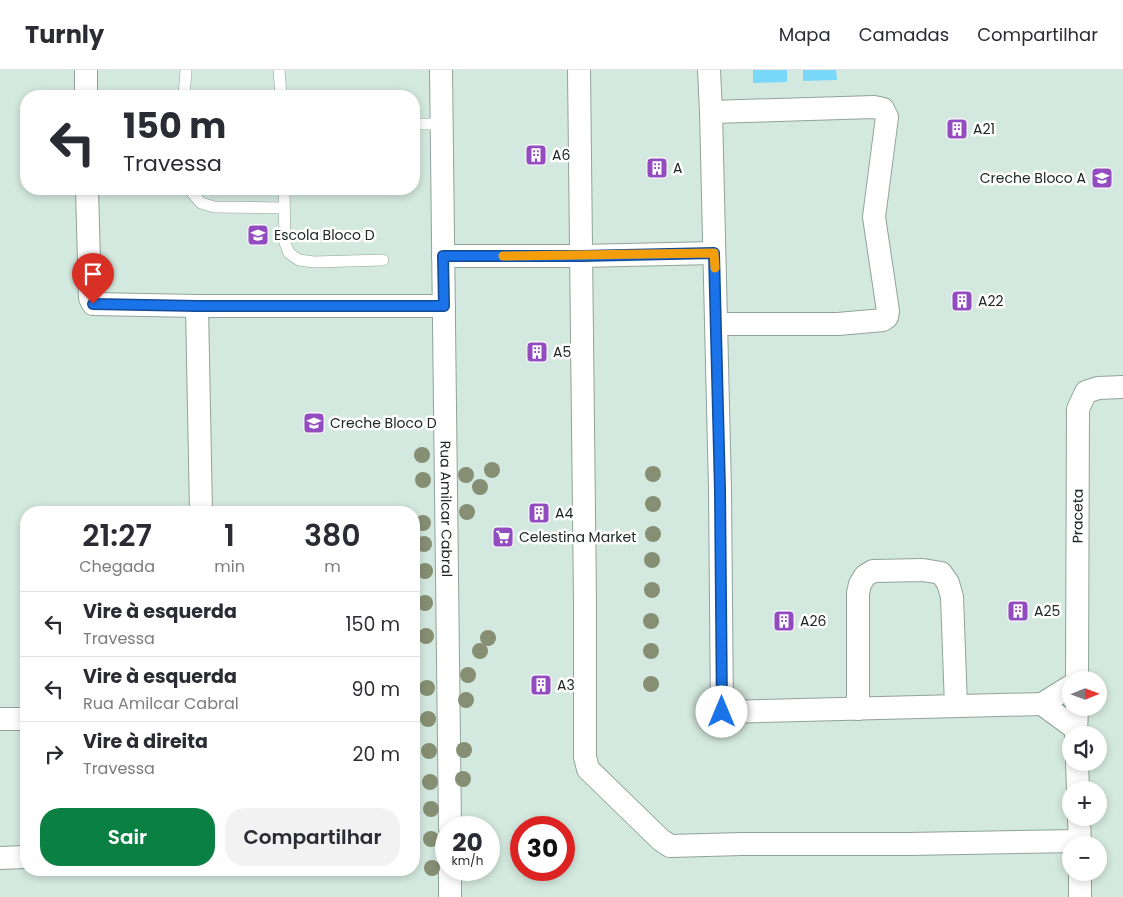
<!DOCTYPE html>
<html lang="pt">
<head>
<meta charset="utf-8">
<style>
	body { margin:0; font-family:Poppins,sans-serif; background:#f2f2f3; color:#2b2b33; height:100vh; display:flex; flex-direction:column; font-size:19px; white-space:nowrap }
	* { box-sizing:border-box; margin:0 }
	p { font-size:16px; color:#7c7c81 }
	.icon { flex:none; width:28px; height:28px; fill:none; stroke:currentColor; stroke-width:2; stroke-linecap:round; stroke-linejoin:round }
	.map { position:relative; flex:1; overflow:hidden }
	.drawer { position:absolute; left:20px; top:436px; width:400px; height:370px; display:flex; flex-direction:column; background:#fff; border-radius:20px; box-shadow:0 2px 8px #0003 }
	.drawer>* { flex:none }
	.banner { position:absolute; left:20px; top:20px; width:400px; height:105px; border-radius:20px; box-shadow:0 2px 8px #0003; background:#fff; color:#2b2b33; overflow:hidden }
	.needle { width:32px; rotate:89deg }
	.controls { position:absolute; left:1062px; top:601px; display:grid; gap:10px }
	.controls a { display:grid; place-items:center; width:45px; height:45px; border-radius:50%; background:#fff; box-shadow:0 2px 8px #0003; font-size:25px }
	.speed { position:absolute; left:435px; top:746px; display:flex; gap:10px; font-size:25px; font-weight:700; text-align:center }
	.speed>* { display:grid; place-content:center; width:65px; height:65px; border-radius:50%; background:#fff; box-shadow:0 2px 8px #0003; line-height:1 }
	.speed small { font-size:12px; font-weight:400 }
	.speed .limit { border:8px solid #d22; background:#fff; color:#111 }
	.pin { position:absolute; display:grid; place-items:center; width:42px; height:42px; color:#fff; margin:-51px -21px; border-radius:50% 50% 50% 0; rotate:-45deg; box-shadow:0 0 5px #0007 }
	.pin .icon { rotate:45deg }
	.me { position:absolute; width:55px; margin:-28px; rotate:0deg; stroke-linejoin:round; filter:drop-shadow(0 0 4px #0008) }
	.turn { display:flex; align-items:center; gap:18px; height:105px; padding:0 20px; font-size:22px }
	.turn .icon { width:65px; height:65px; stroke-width:2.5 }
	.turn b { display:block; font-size:35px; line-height:42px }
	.eta { display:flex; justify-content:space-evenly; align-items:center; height:85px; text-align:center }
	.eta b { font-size:30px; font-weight:600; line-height:35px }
	.cta { display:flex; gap:10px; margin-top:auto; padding:10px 20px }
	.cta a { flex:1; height:58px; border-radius:20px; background:#0b8043; color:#fff; font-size:20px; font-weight:600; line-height:58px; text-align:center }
	.cta a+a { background:#f2f2f3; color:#2b2b33 }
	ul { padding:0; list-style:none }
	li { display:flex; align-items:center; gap:15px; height:65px; padding:0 20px; border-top:1px solid #e1e1e2 }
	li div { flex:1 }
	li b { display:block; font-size:19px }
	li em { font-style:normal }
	header { display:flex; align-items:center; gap:30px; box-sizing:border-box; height:70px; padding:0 25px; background:#fff; border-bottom:1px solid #e1e1e2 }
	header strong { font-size:24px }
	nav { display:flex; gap:28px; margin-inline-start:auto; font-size:18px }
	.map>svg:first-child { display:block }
</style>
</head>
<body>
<header>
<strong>Turnly</strong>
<nav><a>Mapa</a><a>Camadas</a><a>Compartilhar</a></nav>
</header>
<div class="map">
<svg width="1123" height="827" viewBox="0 0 1123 827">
	<rect width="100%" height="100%" fill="#d3e8de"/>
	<g fill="#7ad8fa">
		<path d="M753,0H787V12L753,13Z"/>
		<path d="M803,0H836L837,10L803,11Z"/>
	</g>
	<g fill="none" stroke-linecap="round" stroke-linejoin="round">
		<g stroke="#90a39b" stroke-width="12">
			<g id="lane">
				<path d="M279,0L281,26"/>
				<path d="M184,26L186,0"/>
				<path d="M414,54H442"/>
				<path d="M189,119L201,133L214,137L284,138"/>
				<path d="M284,119L285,173L289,183L299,190L314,192L383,190"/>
			</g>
		</g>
		<g stroke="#90a39b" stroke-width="24">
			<g id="street">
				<path d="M86,0V26"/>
				<path id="s1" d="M441,0L450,758"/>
				<path d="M579,0L585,533V687L588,699L661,770L670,776L742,774H908L1080,771"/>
				<path d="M709,0L711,42L720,420L722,642L1042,634L1071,616"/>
				<path d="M711,42L874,37L883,39L887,47L874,147L888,241L887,247L883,250L838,254H717"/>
				<path d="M87,119L90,228L93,234L197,236H444"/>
				<path d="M443,186H581L714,183"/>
				<path d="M197,236L201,442"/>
				<path id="s2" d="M1077,610L1078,339L1086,322L1098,318L1123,317"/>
				<path d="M1042,634L1076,659"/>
				<path d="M858,639V523L860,514L865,506L873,501L923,500L941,503L948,513L952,527L956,636"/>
				<path d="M0,649H26"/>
				<path d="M1076,665L1077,638"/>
				<path d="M1077,692L1078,720"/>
				<path d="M1079,748L1080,775"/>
				<path d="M0,788L26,787"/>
				<path d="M450,800V827"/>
				<path d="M1080,802V827"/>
			</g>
		</g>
		<use href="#lane" stroke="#fff" stroke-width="11"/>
		<use href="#street" stroke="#fff" stroke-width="22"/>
	</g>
	<g fill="#868f73">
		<circle cx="422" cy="385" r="8"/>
		<circle cx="492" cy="400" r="8"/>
		<circle cx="653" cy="404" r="8"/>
		<circle cx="466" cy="405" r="8"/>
		<circle cx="423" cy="410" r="8"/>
		<circle cx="480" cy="417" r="8"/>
		<circle cx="653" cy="434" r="8"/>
		<circle cx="467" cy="442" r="8"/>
		<circle cx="423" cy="453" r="8"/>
		<circle cx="653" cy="464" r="8"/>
		<circle cx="424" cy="474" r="8"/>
		<circle cx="652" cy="490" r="8"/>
		<circle cx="425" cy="501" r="8"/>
		<circle cx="652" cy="520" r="8"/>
		<circle cx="425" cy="533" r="8"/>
		<circle cx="651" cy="551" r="8"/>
		<circle cx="426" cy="566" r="8"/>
		<circle cx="488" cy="568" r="8"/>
		<circle cx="480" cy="581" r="8"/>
		<circle cx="651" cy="581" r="8"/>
		<circle cx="468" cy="605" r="8"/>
		<circle cx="651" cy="614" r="8"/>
		<circle cx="427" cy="618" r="8"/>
		<circle cx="466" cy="630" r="8"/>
		<circle cx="428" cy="649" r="8"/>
		<circle cx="464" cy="680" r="8"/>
		<circle cx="429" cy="681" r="8"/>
		<circle cx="463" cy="709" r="8"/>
		<circle cx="430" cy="712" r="8"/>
		<circle cx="431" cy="739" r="8"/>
		<circle cx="431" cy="769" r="8"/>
		<circle cx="432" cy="798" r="8"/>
	</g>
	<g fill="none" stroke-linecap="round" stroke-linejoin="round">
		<g stroke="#114b97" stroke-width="12">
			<path id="route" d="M93,234L197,236H444L443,186H581L714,183L720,420L722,642"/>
		</g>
		<use href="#route" stroke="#1a73e8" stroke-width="9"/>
		<path stroke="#f59e0b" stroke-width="9" d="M503,186L714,183L715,198"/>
	</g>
	<defs>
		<g id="building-square" transform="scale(1.125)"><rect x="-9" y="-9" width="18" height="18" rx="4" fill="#934cc0" stroke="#fff"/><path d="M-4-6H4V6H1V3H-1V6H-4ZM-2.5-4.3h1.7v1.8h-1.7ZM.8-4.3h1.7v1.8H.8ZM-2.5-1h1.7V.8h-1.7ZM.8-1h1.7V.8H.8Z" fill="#fff"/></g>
		<g id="school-square" transform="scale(1.125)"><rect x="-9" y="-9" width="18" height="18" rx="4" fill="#934cc0" stroke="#fff"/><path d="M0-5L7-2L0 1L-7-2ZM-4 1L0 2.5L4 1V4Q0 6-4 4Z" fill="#fff"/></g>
		<g id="supermarket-square" transform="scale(1.125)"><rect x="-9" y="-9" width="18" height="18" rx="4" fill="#934cc0" stroke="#fff"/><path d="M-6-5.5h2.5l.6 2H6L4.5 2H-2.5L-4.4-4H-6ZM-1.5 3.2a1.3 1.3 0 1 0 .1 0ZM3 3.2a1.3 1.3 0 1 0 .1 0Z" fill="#fff"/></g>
	</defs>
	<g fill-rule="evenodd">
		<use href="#building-square" x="957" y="59"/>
		<use href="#building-square" x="536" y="85"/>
		<use href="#building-square" x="657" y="98"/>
		<use href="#school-square" x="1102" y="108"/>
		<use href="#school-square" x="258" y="165"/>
		<use href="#building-square" x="962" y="231"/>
		<use href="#building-square" x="537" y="282"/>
		<use href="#school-square" x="314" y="353"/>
		<use href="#building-square" x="539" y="443"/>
		<use href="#supermarket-square" x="503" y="467"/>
		<use href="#building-square" x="1018" y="541"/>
		<use href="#building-square" x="784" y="551"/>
		<use href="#building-square" x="541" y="615"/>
	</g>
	<g text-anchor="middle" stroke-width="5" stroke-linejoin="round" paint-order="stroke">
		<g font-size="14" fill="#202825" stroke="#fff" text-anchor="start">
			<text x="973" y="64">A21</text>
			<text x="552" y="90">A6</text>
			<text x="673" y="103">A</text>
			<text x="1086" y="113" text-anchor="end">Creche Bloco A</text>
			<text x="274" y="170">Escola Bloco D</text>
			<text x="978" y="236">A22</text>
			<text x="553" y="287">A5</text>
			<text x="330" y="358">Creche Bloco D</text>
			<text x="555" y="448">A4</text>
			<text x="519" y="472">Celestina Market</text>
			<text x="1034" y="546">A25</text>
			<text x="800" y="556">A26</text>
			<text x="557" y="620">A3</text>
		</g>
		<g font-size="14" fill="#202825" stroke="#fff">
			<text dy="5" stroke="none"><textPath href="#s1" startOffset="439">Rua Amilcar Cabral</textPath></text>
			<text dy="5" stroke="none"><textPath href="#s2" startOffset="164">Praceta</textPath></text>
		</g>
	</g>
</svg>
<div class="controls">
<a><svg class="needle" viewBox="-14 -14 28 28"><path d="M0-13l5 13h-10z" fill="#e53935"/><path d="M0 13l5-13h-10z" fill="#7c7c81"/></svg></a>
<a><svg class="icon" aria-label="sound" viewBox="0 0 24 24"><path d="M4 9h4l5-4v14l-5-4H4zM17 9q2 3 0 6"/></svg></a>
<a>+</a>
<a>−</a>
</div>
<div class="speed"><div>20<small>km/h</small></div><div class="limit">30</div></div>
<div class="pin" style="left:93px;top:234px;background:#d93025"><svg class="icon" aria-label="arrive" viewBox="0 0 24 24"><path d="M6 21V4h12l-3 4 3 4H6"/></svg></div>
<svg class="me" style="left:722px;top:642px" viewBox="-20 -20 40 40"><circle r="19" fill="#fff"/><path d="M0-13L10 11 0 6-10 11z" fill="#1a73e8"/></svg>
<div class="banner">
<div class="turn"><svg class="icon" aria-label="left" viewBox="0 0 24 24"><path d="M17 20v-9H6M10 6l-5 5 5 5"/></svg><div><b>150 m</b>Travessa</div></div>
</div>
<section class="drawer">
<div class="eta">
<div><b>21:27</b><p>Chegada</p></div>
<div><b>1</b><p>min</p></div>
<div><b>380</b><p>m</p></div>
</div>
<ul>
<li><svg class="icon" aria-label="left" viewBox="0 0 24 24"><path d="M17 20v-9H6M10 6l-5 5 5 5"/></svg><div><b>Vire à esquerda</b><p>Travessa</p></div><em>150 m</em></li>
<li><svg class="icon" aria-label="left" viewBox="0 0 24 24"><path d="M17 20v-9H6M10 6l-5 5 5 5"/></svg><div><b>Vire à esquerda</b><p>Rua Amilcar Cabral</p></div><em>90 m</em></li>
<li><svg class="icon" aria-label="right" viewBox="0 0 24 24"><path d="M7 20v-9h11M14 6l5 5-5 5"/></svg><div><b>Vire à direita</b><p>Travessa</p></div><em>20 m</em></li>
</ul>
<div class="cta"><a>Sair</a><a>Compartilhar</a></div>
</section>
</div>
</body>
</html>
